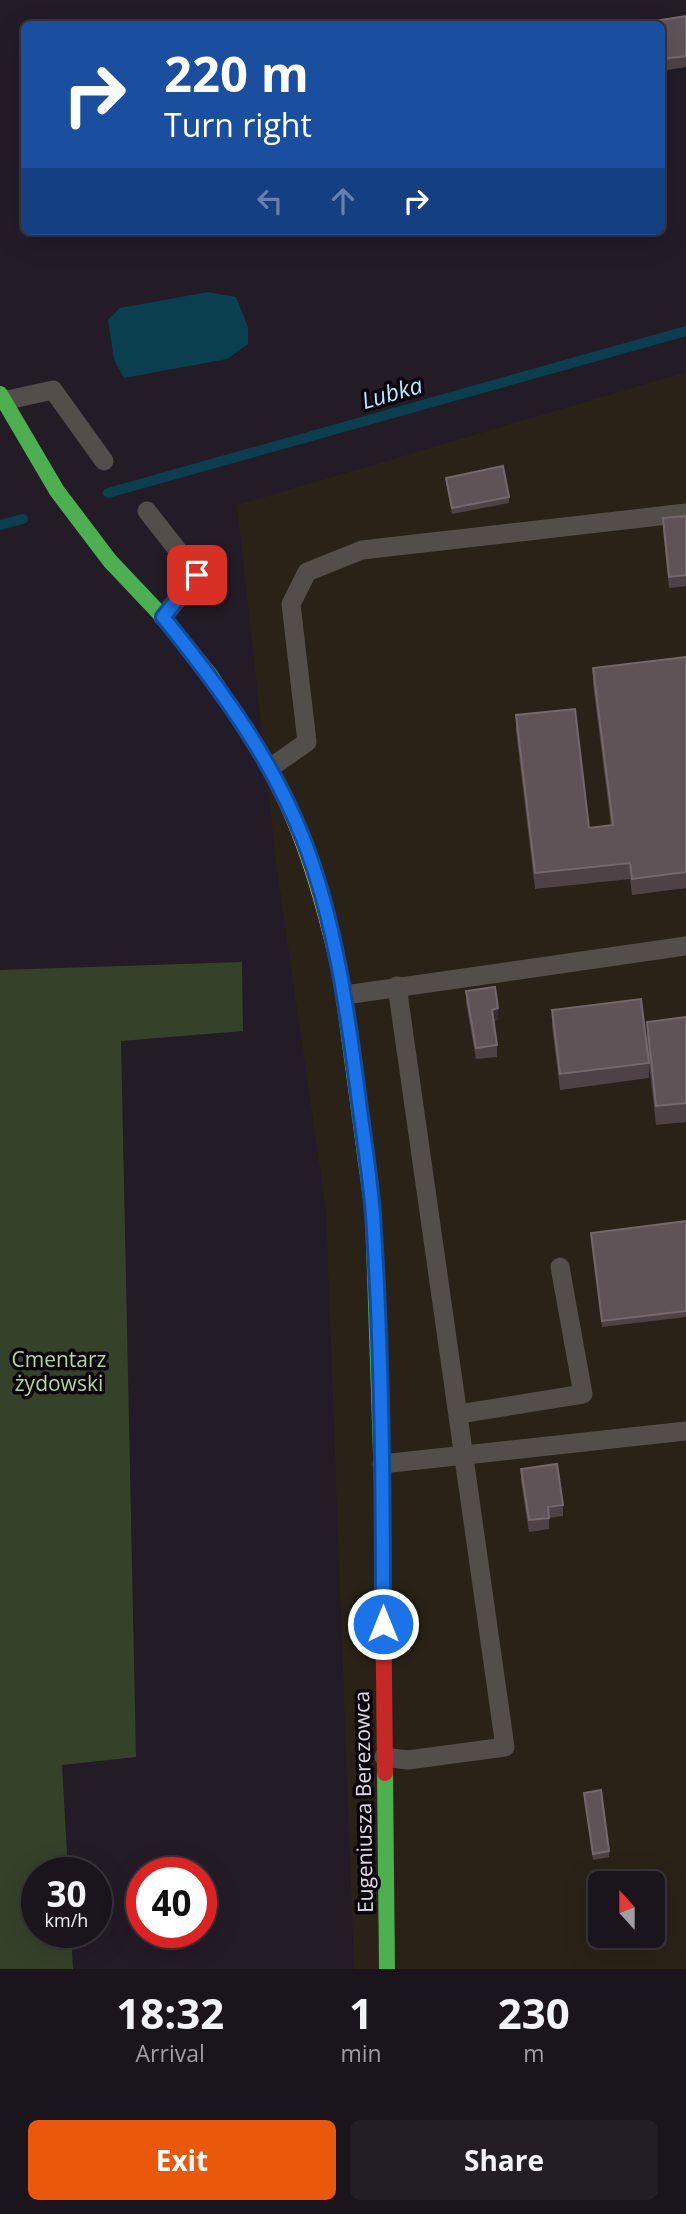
<!DOCTYPE html>
<meta charset="utf-8">
<style>
:root{--surface:#1a141c;--page:#231d25;--text:#f1f3f6;--muted:#9f9ea3;--line:#38333b;--accent:#ea580c}
body{margin:0;font-family:"Open Sans",sans-serif;background:var(--page);color:var(--text);height:100vh;display:flex;flex-direction:column;font-size:26px;white-space:nowrap}
*{box-sizing:border-box;margin:0}
p{font-size:23px;color:var(--muted)}
.icon{flex:none;width:38px;height:38px;fill:none;stroke:currentColor;stroke-width:2;stroke-linecap:round;stroke-linejoin:round}
.map{position:relative;height:1969px;overflow:hidden}
.panel{display:flex;flex-direction:column;background:var(--surface);flex:1}
.panel>*{flex:none}
.top-card{position:absolute;left:21px;top:21px;width:644px;height:214px;border-radius:10px;box-shadow:0 7px 28px #0002,0 0 0 2px var(--line);background:#1a4fa0;color:#fff;overflow:hidden}
.needle{width:46px;rotate:339deg}
.tools{position:absolute;left:588px;top:1871px;display:grid;gap:14px}
.tools a{display:grid;place-items:center;width:77px;height:77px;border-radius:10px;background:var(--surface);box-shadow:0 7px 28px #0002,0 0 0 2px var(--line);font-size:35px}
.speed{position:absolute;left:21px;top:1857px;display:flex;gap:14px;font-size:35px;font-weight:700;text-align:center}
.speed>*{display:grid;place-content:center;width:91px;height:91px;border-radius:50%;background:var(--surface);box-shadow:0 7px 28px #0002,0 0 0 2px var(--line);line-height:1}
.speed small{font-size:18px;font-weight:400}
.speed .limit{border:10px solid #d22;background:#fff;color:#111}
.pin{position:absolute;display:grid;place-items:center;width:60px;height:60px;color:#fff;margin:-30px;border-radius:14px;box-shadow:0 4px 10px #0006}
.me{position:absolute;width:77px;margin:-38px;rotate:0deg;stroke-linejoin:round;filter:drop-shadow(0 0 5px #0008)}
.turn{display:flex;align-items:center;gap:24px;height:147px;padding:0 28px;font-size:32px}
.turn .icon{width:91px;height:91px;stroke-width:2.5}
.turn b{display:block;font-size:49px;line-height:60px}
.lanes{display:flex;align-items:center;height:66px;padding:0 28px;background:#0003;justify-content:center;gap:35px;direction:ltr}
.lanes .off{opacity:.35}
.eta{display:flex;justify-content:space-evenly;align-items:center;height:119px;text-align:center}
.eta b{font-size:42px;font-weight:700;line-height:49px}
.action{display:flex;gap:14px;margin-top:auto;padding:14px 28px}
.action a{flex:1;height:80px;border-radius:10px;background:var(--accent);color:#fff;font-size:28px;font-weight:700;line-height:80px;text-align:center}
.action a+a{background:var(--page);color:var(--text)}
.map>svg:first-child{display:block}
.industrial{fill:#2a2216;fill-rule:evenodd}
.green{fill:#35422a}
.water{fill:#093f4f}
.lines{fill:none;stroke-linecap:round;stroke-linejoin:round}
.stream{stroke:#093f4f;stroke-width:10}
.lane{stroke:#534e49;stroke-width:19}
.fast{stroke:#4caf50;stroke-width:16}
.slow{stroke:#ffc107;stroke-width:16}
.jam{stroke:#c62828;stroke-width:16}
.wall{fill:#4f4246}
.shaded-wall{fill:#372c32}
.building{fill:#5f5357;stroke:#74686e;stroke-width:2}
.route-casing{stroke:#114b97;stroke-width:18}
.route{stroke:#1a73e8;stroke-width:12}
.labels{text-anchor:middle;stroke-width:7;stroke-linejoin:round;paint-order:stroke}
.park-label{font-size:21px;fill:#b0d98f;stroke:#0a050d}
.street-label{font-size:21px;fill:#e3d9e6;stroke:#0a050d}
.water-label{font-size:23px;font-style:italic;fill:#b1ebff;stroke:#0a050d}
</style>
<div class="map">
<svg width="686" height="1969" viewBox="0 0 686 1969">
<rect width="100%" height="100%" fill="#231b26"/>
<path class="industrial" d="M686,372V1969H354L326,1210L277,870L237,505ZM600,1883H653V1936H600Z"/>
<path class="green" d="M242,962L243,1031L121,1041L136,1757L62,1765L68,1872H37V1932H71L73,1969H0V970Z"/>
<path class="water" d="M208,292L236,297L248,327V344L227,359L124,378L114,360L108,320L120,308Z"/>
<g class="lines">
<path class="stream" d="M108,493L686,331
M0,525L23,519"/>
<path class="lane" d="M3,401L53,390L104,461
M147,511L197,575L163,617
M270,768L307,742L291,604L307,572L362,550L686,513
M345,995L686,946
M459,1414L583,1394L560,1267
M382,1464L686,1431
M384,1757L408,1760L505,1747L397,986"/>
<path class="fast" d="M0,394L57,491L110,561L163,617L211,676L257,748
M341,977L373,1214L382,1483
M385,1773L387,1969"/>
<path class="slow" d="M257,748C301,817 323,898 341,977"/>
<path class="jam" d="M382,1483L385,1773"/>
</g>
<path class="wall" d="M686,16V67L662,71V24Z
M446,478L509,497V503L452,514L446,483Z
M686,516V586L669,588L663,530V518Z
M686,657V888L632,895L630,879L535,889L516,731V715L589,828L611,825L593,684V668Z
M466,991L498,1020L493,1021L497,1045V1057L476,1059L466,1002Z
M552,1010L647,1041V1022L686,1017V1122L656,1125L649,1063V1078L560,1090L552,1026Z
M686,1221V1317L602,1327L591,1233Z
M521,1469L563,1505V1516L549,1518V1529L529,1532L521,1481Z
M584,1793L609,1851V1857L593,1860Z"/>
<path class="shaded-wall" d="M498,1008V1020L492,1021V1010Z"/>
<path class="building" d="M686,16V56L662,59V24H648V22Z
M503,466L509,497L452,508L446,478Z
M686,516V575L669,577L663,518Z
M686,657V872L632,879L630,863L535,873L516,715L575,709L589,828L613,825L593,668Z
M495,987L498,1008L492,1010L497,1045L476,1048L466,991Z
M641,999L649,1063L560,1074L552,1010Z
M686,1017V1103L656,1106L647,1022Z
M686,1221V1311L602,1321L591,1233Z
M557,1464L563,1505L548,1507L549,1518L529,1520L521,1469Z
M601,1790L609,1851L593,1854L584,1793Z"/>
<g class="lines">
<g class="route-casing">
<path id="route" d="M197,575L163,617C218,685 272,758 304,841C335,922 347,1008 358,1094C363,1134 370,1175 373,1215C382,1351 383,1488 383,1624"/>
</g>
<use href="#route" class="route"/>
</g>
<g class="labels">
<g class="park-label">
<text x="59" y="1367">Cmentarz<tspan x="59" dy="24">żydowski</tspan></text>
</g>
<g class="street-label">
<text transform="translate(364 1802) rotate(-91)" y="7">Eugeniusza Berezowca</text>
</g>
<g class="water-label">
<text transform="translate(392 393) rotate(-16)" y="8">Lubka</text>
</g>
</g>
</svg>
<div class="tools">
<a><svg class="needle" viewBox="-14 -14 28 28"><path d="M0-13l5 13h-10z" fill="#e53935"/><path d="M0 13l5-13h-10z" fill="#9f9ea3"/></svg></a>
</div>
<div class="speed"><div>30<small>km/h</small></div><div class="limit">40</div></div>
<div class="pin" style="left:197px;top:575px;background:#d93025"><svg class="icon" aria-label="arrive" viewBox="0 0 24 24"><path d="M6 21V4h12l-3 4 3 4H6"/></svg></div>
<svg class="me" style="left:383px;top:1624px" viewBox="-20 -20 40 40"><circle r="17" fill="#1a73e8" stroke="#fff" stroke-width="3"/><path d="M0-11L8 9 0 5-8 9z" fill="#fff"/></svg>
<div class="top-card">
<div class="turn"><svg class="icon" aria-label="right" viewBox="0 0 24 24"><path d="M7 20v-9h11M14 6l5 5-5 5"/></svg><div><b>220 m</b>Turn right</div></div>
<div class="lanes"><svg class="icon off" aria-label="left" viewBox="0 0 24 24"><path d="M17 20v-9H6M10 6l-5 5 5 5"/></svg><svg class="icon off" aria-label="ahead" viewBox="0 0 24 24"><path d="M12 20V5M6 11l6-6 6 6"/></svg><svg class="icon" aria-label="right" viewBox="0 0 24 24"><path d="M7 20v-9h11M14 6l5 5-5 5"/></svg></div>
</div>
</div>
<section class="panel">
<div class="eta">
<div><b>18:32</b><p>Arrival</p></div>
<div><b>1</b><p>min</p></div>
<div><b>230</b><p>m</p></div>
</div>
<div class="action"><a>Exit</a><a>Share</a></div>
</section>
